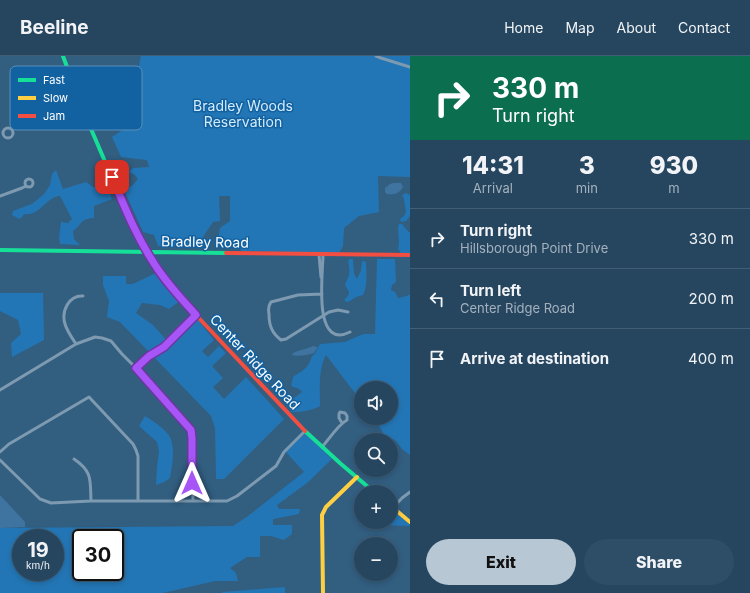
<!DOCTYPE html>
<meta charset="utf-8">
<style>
:root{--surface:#264660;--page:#2e4d66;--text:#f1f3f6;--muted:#a4b1bd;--line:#425e75;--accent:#b7c7d3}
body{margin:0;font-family:Inter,sans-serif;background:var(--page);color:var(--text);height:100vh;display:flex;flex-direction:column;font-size:15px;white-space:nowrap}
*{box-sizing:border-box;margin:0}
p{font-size:13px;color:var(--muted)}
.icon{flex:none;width:22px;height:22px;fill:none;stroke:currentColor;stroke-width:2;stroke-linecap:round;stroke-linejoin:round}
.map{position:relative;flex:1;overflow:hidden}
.drawer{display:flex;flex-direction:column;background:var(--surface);width:340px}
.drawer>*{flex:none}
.hud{background:#0b6e4f;color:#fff;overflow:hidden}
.controls{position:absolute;left:354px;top:325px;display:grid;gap:8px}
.controls a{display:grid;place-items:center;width:44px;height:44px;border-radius:50%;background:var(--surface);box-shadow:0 2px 6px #0003,0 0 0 1px var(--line);font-size:20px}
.speed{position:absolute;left:12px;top:473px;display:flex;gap:8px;font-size:20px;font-weight:700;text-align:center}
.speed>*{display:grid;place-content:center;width:52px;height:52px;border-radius:50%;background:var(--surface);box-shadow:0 2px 6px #0003,0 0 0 1px var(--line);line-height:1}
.speed small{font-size:10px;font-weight:400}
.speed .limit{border:2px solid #111;border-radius:6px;background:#fff;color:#111}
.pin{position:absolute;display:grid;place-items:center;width:34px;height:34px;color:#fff;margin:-17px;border-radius:8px;box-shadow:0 2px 6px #0006}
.me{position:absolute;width:44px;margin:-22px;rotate:0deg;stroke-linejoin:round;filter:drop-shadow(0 0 3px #0008)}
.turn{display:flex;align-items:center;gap:14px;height:84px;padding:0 16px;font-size:18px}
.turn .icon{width:52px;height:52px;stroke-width:2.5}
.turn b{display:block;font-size:28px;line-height:34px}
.eta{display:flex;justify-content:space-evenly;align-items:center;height:68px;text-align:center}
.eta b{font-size:24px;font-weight:800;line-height:28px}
.action{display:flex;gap:8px;margin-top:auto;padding:8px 16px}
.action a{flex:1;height:46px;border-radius:24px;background:var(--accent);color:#111;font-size:16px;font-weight:800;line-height:46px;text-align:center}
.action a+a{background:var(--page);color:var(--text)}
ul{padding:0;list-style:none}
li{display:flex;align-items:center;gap:12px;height:60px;padding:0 16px;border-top:1px solid var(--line)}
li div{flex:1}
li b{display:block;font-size:15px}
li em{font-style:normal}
header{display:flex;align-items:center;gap:24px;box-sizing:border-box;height:56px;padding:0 20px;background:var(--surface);border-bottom:1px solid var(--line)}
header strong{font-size:19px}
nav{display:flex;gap:22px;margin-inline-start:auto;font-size:14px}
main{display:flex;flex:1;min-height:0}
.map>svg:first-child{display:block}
.green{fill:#2376b5;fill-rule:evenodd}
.water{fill:#3e749f}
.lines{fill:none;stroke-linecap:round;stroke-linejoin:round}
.street{stroke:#7d9ab0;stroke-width:3}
.fast{stroke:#16e098;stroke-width:4}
.slow{stroke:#ffcf43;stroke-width:4}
.jam{stroke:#f24e42;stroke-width:4}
.route-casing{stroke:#6d37a1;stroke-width:10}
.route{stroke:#a855f7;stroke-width:7}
.labels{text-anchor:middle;stroke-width:3;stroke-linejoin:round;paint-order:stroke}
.park-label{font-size:14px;fill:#d3ecfe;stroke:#1261a0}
.street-label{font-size:14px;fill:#fff;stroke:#1261a0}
.key{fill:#1261a0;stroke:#5990bc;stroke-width:1}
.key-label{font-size:11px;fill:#fff}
</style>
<header>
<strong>Beeline</strong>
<nav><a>Home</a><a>Map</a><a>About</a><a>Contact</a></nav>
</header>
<main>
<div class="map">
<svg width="410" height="537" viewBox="0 0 410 537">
<rect width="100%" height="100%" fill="#325e80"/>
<path class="green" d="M141,0H410V121L378,120L379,156L359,160L344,172L343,190L339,197L241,195L239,184L232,185L228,188L217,190L220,172L230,165V140H219L220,165L213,166L197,190H158L154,179L143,176L124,134L133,129L138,123L135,119L129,116L133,112L149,111L147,104L121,101L112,81L121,75L126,73L127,70C118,61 110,61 98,59V53H83L82,50L98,51V49L111,45V24L116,22L137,19Z
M56,114L63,133L86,126L93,131H105L109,136L112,143L94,150V162C79,163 83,168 73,175L74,183L80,189L60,188L59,182L61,166L68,167L72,163L60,140C46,141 39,161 24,158L22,161L19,163L12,159L13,155L32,148L44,138L50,129L52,118Z
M406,137L410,139V160L406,165L401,166L400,163L404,160L406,156L404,143L402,139Z
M399,168H402L405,172L410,177V197H401L398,193L399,187L398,171Z
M350,203H353L354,218L357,223L361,214L362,205L366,206C366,215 368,231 363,239L356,241L350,245L347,246L344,244L348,240L349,236L345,229C346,225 348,222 349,219C350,215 349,208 348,205Z
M377,203H395L396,226L392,229L391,234L395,236L398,242L403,241L409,239L410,238V399L402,393L395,384L385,380L374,362H391V332H361V345L326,299C318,314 320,334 320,350C311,355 301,356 291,356L289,346L302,336L299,333L291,330L293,321C303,314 308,313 312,300L314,299L320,288L345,286L363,278H375Z
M158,216L181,244L169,253L160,249L142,247L136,257L153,269L170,288L197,263L214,284L202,295L208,301L219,290L226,297L212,310L223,322L213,331L224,343L246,321L284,363L224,423H216L215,372L211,360L120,266L107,261L109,245L103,229V220H126V228H133Z
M0,237H43L44,284L12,301L11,287L21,278L18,264L0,255Z
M145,360C153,365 167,374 171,383C175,396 172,410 170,422L164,426L156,429L157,411L159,395L157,386L139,370Z
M305,377L332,403L307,427L277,449L279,453H300L299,458L273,463V469H292V478L284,484L271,480H260V501H247L230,512L236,517L238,525H215L163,537H0V472L233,470L248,460L304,416L286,396ZM21,482H55V516H21ZM81,482H115V516H81Z
M393,454L410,469V470L380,469L383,466H391V457Z
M285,531V537H222L223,536Z"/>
<path class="water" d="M393,127H401L403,131C399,138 394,139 387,138L385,136V132L390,128Z
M313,290L317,291V292L314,297C307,299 299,301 292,299L293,297C299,294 307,293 313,290Z
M0,439L25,466V471L0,472Z"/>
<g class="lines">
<path class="street" d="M376,0L381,2L410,11
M3 77a5 5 0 1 1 10 0a5 5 0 1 1-10 0Z
M25 127a4 4 0 1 1 8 0a4 4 0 1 1-8 0Z
M0,140L22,132L26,130
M319,199L321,221
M323,199C323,216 312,295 350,276
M322,238L298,239L271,246C268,250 268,253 269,258C269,270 272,277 281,284L286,283L329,256L338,254L348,256
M76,288C72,282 67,275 65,268C61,255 69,239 83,240
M136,312L149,300L164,291L196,259
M0,334L76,288L95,281L102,282L111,285L122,298L136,312L191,374L192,382L193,445
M322,391C329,383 338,369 347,364V360L345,357L340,356L339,358V362L342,367
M0,396L9,388L89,341L133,388L136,394L138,400V445
M74,403C93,416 90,424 91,445
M0,404L40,443L51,447L91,445H227L237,440L276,410L284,396L305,375
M393,452L402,442L410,436"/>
<path class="fast" d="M63,0L82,52L128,159L147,196L165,223
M0,194L226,197
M305,375L341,408L374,436"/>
<path class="slow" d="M391,450L410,466
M323,537L322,459L326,451L357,421"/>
<path class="jam" d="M226,197L410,199
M165,223L196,259L305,375"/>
</g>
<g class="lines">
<g class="route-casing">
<path id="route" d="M112,121C124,149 135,178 152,204C164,225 181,242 196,259L164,291L149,300L136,312L191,374L192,382V427"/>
</g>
<use href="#route" class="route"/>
</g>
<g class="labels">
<g class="park-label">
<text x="243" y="55">Bradley Woods<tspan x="243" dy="16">Reservation</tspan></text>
</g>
<g class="street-label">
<text transform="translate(205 186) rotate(1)" y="5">Bradley Road</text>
<text transform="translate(255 306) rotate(47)" y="5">Center Ridge Road</text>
</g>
</g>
<rect x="10" y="10" width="132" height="64" rx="6" class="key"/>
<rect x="18" y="22" width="18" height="4" fill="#16e098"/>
<rect x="18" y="40" width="18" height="4" fill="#ffcf43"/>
<rect x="18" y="58" width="18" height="4" fill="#f24e42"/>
<g class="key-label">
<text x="43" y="28">Fast</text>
<text x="43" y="46">Slow</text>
<text x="43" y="64">Jam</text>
</g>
</svg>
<div class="controls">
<a><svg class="icon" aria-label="sound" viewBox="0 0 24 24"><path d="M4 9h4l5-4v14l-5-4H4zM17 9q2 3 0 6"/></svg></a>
<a><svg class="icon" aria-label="search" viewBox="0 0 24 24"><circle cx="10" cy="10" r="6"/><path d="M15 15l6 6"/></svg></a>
<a>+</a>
<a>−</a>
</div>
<div class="speed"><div>19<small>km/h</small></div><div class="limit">30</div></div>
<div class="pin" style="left:112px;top:121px;background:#d93025"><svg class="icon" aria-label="arrive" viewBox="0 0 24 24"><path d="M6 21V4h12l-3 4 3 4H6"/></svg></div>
<svg class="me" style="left:192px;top:427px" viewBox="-20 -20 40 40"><path d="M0-17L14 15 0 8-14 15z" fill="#a855f7" stroke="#fff" stroke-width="4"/></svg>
</div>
<section class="drawer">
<div class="hud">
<div class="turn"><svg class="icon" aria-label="right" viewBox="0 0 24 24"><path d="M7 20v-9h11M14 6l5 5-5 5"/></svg><div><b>330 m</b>Turn right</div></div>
</div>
<div class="eta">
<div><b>14:31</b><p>Arrival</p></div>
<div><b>3</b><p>min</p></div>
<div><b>930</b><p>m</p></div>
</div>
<ul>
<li><svg class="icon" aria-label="right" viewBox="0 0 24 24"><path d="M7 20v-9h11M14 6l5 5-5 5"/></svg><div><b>Turn right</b><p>Hillsborough Point Drive</p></div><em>330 m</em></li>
<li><svg class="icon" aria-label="left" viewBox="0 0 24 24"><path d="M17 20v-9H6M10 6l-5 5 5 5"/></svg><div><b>Turn left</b><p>Center Ridge Road</p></div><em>200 m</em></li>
<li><svg class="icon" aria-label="arrive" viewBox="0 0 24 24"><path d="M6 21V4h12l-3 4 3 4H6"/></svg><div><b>Arrive at destination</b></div><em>400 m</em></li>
</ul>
<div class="action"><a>Exit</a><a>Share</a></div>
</section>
</main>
